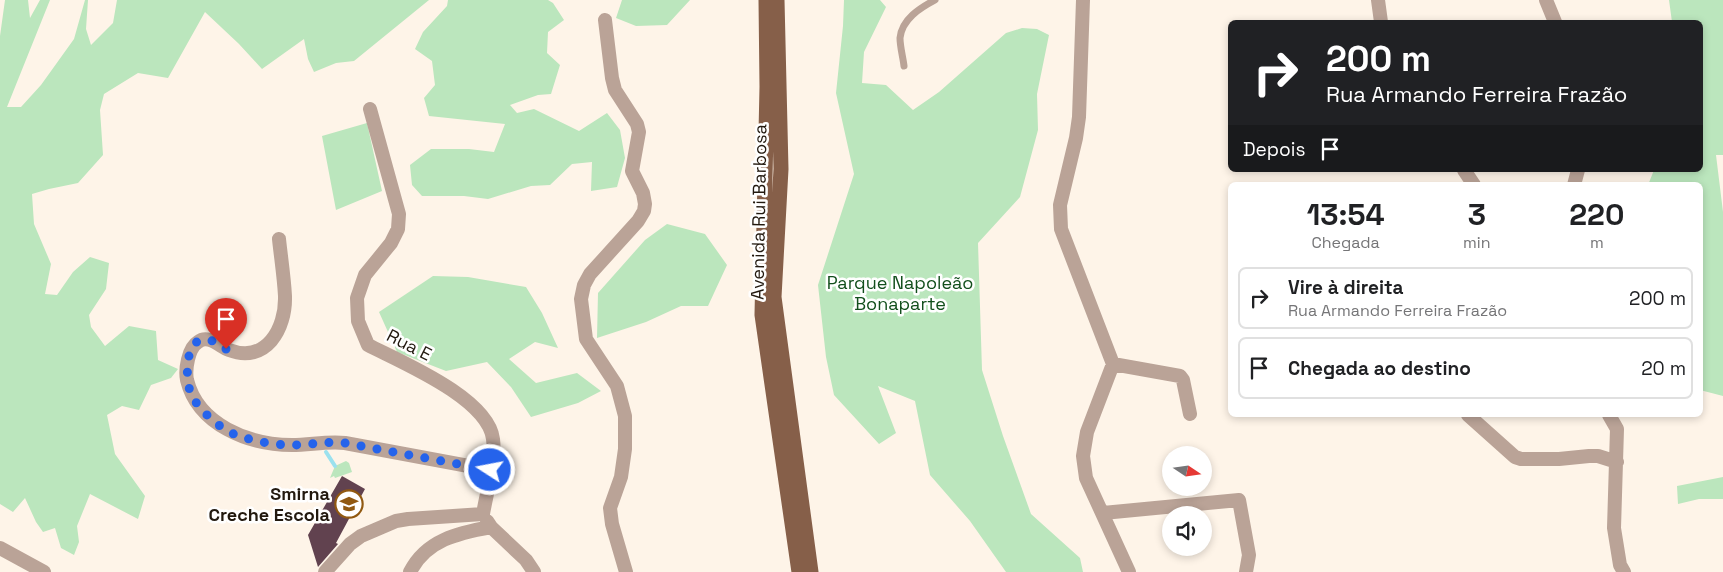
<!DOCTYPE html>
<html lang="pt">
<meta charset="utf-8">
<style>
:root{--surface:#fff;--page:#f2f2f2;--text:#202124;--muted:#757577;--line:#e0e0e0}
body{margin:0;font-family:"Space Grotesk",sans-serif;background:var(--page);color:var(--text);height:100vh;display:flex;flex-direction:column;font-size:19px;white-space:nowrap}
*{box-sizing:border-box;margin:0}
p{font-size:16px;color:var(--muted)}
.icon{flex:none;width:28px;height:28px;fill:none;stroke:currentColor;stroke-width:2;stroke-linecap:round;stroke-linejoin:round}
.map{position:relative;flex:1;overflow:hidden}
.panel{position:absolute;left:1228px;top:182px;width:475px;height:235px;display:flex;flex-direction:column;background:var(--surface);border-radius:8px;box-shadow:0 2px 8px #0003}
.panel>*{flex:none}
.hud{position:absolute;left:1228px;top:20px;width:475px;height:152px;border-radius:8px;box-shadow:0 2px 8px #0003;background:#202124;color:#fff;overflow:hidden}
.needle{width:32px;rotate:103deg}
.fabs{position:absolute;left:1162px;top:446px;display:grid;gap:10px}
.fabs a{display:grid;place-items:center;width:50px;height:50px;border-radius:50%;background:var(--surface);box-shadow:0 2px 8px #0003;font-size:25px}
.pin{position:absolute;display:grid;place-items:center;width:42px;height:42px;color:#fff;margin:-51px -21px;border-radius:50% 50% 50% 0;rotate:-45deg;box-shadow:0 0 5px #0007}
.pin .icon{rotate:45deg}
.me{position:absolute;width:55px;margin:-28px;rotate:281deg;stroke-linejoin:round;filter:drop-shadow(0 0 4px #0008)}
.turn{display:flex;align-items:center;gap:18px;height:105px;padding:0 15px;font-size:22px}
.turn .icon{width:65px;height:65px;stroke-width:2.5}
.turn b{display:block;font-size:35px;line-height:42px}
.then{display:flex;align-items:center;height:48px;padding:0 15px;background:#0003;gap:10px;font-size:19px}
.eta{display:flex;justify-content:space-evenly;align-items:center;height:85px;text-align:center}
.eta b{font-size:30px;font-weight:700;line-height:35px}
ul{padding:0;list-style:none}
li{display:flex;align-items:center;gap:15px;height:62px;margin:0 10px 8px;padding:0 5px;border:2px solid var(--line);border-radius:8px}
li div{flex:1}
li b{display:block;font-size:19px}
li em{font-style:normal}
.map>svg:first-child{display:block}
.green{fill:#bbe6bd}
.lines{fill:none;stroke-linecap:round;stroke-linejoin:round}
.stream{stroke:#9be1ee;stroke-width:4}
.building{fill:#61424f}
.lane{stroke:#baa397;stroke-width:7}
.street{stroke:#baa397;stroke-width:14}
.primary{stroke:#865f49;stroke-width:15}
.route{stroke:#2563eb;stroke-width:9;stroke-dasharray:0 16.2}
.labels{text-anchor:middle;stroke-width:5;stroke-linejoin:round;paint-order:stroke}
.street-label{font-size:18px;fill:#22190f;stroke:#fff}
.park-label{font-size:18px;fill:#124f1c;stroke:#fff}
.poi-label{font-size:18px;font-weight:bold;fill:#22190f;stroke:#fff;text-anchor:end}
</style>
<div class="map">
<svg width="1723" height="572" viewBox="0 0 1723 572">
<rect width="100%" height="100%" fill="#fef4e8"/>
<path class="green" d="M5,0H28L30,18L40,0H50L7,107H21L41,85L74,39L85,0H88L86,29L91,45L113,23L117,0H429L354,61L336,63L314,72L308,59L304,39L262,69L239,44L205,12L168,78L138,73L104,94L100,110L103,155L78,183L49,189L32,194L34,224L51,264L45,294L57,295L73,272L90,257L109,263L106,289L89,315L91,327L105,346L129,326L156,331L158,360L178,369L171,378L151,385L139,410L122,406L107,415L115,454L145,496L138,519L90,494L77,526L79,542L74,555L61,548L55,528L43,532L36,522L25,498L13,512L0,504V36Z
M448,0H548L553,3L564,20L548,32L547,53L560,65L551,94L538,95L510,105L517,113L534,109L579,131L607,113L620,130L625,158L617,187L591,191L592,162L572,164L550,185L531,186L488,199L464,196H422L412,185L410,165L431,149H469L494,152L505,124L429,116L424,98L435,85L432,61L415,49L423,32L447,6Z
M622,0H690L667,25L636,26L616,18Z
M844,0H880L886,7L864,52L862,83L886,85L913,110L939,92L1006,33L1022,28L1037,29L1049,35L1037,94L1038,130L1020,197L978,243L982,370L1003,436L1031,514L1080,558L1083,572H1006L970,521L930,475L915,401L878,386L896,433L879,444L834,395L826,357L818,285L854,174L836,93L843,26Z
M1669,0H1723V155H1716L1723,212V396L1700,390V185H1648L1654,170H1700V22H1672Z
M367,123L382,191L336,210L322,136Z
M667,224L705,234L727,265L708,306H681L646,322L597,338L598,293L645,240Z
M433,276L468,277L526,287L542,313L558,348L535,342L509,359L536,383L577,373L601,391L578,403L531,417L511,387L487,362L446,371L397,352L379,312Z
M346,461L349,463L352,472L335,478L334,476L330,478L335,466Z
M1723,477V499H1699L1678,504L1677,486Z"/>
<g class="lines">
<path class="stream" d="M326,452L335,466"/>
</g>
<path class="building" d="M342,476L365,489L336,543L338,544L318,567L308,535Z"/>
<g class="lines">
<path class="lane" d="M904,66C903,57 900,47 900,38C902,19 920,8 935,0"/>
<path class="street" d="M1083,0L1079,117L1076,138L1060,205L1061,229L1113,364L1087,432L1083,456L1086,478L1129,572
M1378,0L1381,22
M1546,0L1555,22
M605,20L612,78L615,90L637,124L639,132L632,171L643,193L645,204L644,211L638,221L590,274L584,285L581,299L586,339L617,386L625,416V449L621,477L610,508L612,524L626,572
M370,109L399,214L398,229L391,243L365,275L357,298L358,321L368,345C401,362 488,398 493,439C496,462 487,490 483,514
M1464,170L1474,185
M1574,185L1578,170
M279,239C281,258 284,277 285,296C286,329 266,364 229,350C219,346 208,334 198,342C188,348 185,370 187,380C198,425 249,445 292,445C310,445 327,441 345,443L490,470
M1113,364L1180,376L1183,380L1190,414
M1468,415L1515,457L1521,459H1559L1589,456H1598L1617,462
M1609,415L1617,429L1614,528L1620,565L1624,572
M1103,513L1239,500L1249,555L1246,572
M487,521L491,527L526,560L534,572
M0,548L44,572
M325,572L350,544L361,536L396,521L408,519L483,514
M410,572C426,540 458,533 491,527"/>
<path class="primary" d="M766,0L767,87L762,315L799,572
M777,0L781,169L774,297L811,572"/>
</g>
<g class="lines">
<path class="route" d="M226,349C221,346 215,341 209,340C185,334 185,376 190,391C195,407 220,429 236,435C253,441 274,445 292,445C310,445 327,441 345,443L490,470"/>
</g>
<defs>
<g id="school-ring" transform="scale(1.4375)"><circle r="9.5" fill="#fff" stroke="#915911" stroke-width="1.5"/><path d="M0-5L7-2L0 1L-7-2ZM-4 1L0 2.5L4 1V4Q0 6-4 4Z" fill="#915911"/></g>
</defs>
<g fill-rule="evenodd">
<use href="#school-ring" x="349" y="504"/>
</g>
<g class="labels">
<g class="street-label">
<text transform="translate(759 212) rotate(-89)" y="6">Avenida Rui Barbosa</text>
<text transform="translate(409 345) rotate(27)" y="6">Rua E</text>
</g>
<g class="park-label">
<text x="900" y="289">Parque Napoleão<tspan x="900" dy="21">Bonaparte</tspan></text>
</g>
<g class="poi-label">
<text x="330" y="500">Smirna<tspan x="330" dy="21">Creche Escola</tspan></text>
</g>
</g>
</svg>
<div class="fabs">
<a><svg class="needle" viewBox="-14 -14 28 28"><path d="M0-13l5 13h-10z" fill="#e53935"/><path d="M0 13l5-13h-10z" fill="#757577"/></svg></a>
<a><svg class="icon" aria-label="sound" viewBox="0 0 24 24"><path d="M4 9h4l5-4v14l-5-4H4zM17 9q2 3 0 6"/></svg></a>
</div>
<div class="pin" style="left:226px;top:349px;background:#d93025"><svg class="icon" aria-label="arrive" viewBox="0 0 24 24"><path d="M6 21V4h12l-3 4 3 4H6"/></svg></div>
<svg class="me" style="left:490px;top:470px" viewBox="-20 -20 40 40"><circle r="17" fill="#2563eb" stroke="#fff" stroke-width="3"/><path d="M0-11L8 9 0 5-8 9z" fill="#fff"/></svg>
<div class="hud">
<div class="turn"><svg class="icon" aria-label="right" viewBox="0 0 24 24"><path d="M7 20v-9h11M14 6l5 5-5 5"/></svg><div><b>200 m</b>Rua Armando Ferreira Frazão</div></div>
<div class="then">Depois<svg class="icon" aria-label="arrive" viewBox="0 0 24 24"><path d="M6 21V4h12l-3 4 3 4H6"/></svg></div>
</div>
<section class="panel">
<div class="eta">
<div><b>13:54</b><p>Chegada</p></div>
<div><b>3</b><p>min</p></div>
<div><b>220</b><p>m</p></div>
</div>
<ul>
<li><svg class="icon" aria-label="right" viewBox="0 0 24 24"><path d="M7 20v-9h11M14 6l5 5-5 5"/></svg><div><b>Vire à direita</b><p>Rua Armando Ferreira Frazão</p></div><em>200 m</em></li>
<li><svg class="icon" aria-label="arrive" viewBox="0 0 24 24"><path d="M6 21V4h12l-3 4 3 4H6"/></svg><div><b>Chegada ao destino</b></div><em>20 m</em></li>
</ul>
</section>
</div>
